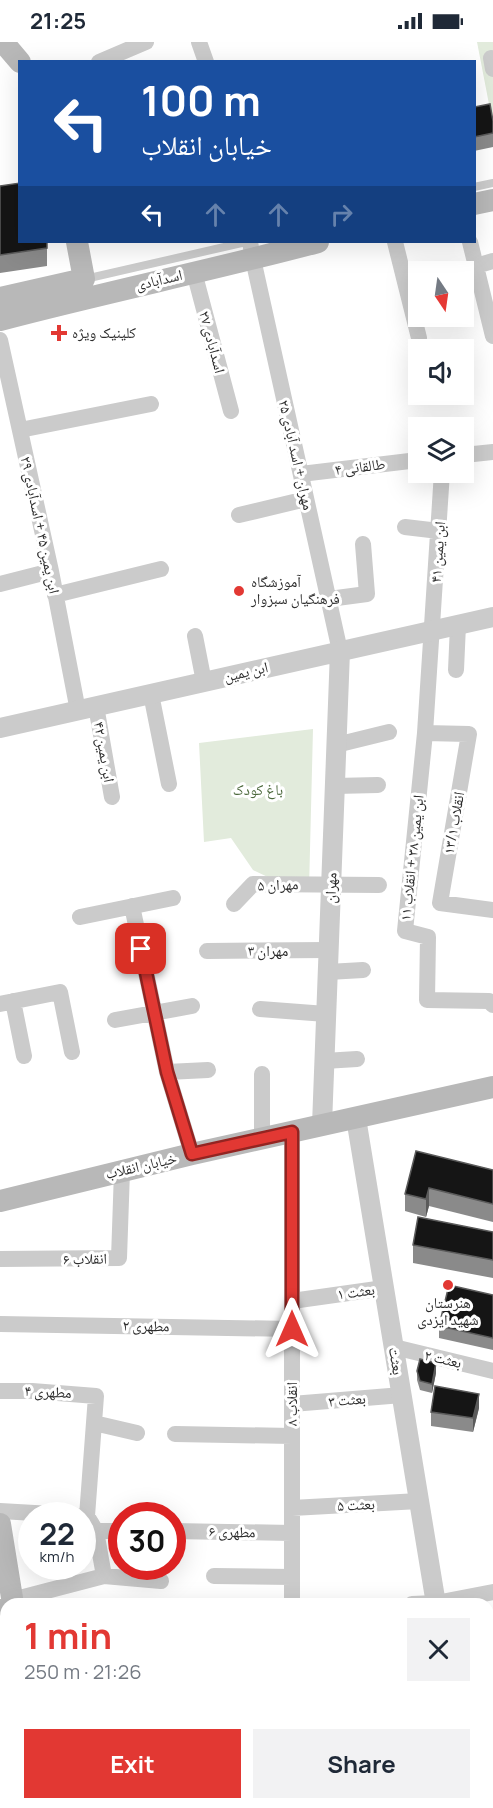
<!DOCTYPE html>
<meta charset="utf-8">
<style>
:root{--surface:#fff;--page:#f2f2f3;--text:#1f2937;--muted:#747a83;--accent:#e23833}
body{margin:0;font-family:Manrope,"Noto Naskh Arabic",sans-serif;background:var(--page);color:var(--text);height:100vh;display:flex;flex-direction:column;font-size:22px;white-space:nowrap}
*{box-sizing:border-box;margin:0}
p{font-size:20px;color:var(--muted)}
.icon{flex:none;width:33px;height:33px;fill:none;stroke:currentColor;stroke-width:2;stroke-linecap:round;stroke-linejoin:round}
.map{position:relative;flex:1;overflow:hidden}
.side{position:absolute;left:0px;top:1556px;width:494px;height:212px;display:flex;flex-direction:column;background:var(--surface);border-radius:18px 18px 0 0;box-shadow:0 6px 24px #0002}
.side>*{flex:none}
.top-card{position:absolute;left:18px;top:18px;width:458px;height:183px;border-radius:0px;box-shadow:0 6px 24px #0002;background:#1a4fa0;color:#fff;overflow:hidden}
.needle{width:39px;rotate:167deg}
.buttons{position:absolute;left:408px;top:219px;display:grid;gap:12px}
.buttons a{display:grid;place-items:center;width:66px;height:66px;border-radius:0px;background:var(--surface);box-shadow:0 6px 24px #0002;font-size:30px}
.speed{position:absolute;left:18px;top:1460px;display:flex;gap:12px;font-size:30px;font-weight:700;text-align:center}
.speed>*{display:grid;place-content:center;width:78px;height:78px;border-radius:50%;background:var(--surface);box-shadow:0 6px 24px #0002;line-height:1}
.speed small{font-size:15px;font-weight:400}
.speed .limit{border:9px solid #d22;background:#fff;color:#111}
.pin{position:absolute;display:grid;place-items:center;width:51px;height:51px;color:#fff;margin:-26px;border-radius:12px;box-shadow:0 3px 9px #0006}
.me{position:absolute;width:66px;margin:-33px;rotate:0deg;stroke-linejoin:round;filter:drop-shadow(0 0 4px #0008)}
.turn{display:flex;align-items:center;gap:21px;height:126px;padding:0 24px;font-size:27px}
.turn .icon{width:78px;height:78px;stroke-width:2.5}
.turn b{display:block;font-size:42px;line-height:51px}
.lanes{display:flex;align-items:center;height:57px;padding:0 24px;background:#0003;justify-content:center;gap:30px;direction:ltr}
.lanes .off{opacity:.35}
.round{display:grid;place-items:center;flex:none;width:63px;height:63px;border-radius:0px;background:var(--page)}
.headline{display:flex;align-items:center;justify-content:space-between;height:102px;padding:0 24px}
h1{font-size:36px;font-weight:700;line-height:45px;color:var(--accent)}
.button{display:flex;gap:12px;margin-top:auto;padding:12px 24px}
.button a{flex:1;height:69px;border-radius:0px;background:var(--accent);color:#fff;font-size:24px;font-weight:700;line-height:69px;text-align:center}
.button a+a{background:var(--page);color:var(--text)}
.status{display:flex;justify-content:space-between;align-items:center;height:42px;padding:0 30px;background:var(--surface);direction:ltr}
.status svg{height:16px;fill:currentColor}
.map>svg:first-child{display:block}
.green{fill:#e2ebdc}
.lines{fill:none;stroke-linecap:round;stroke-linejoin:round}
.service{stroke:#cbcbcb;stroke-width:8}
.minor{stroke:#cbcbcb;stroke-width:16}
.tertiary{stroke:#cbcbcb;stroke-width:20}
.secondary{stroke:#b8b8b8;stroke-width:22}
.wall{fill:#8a8a8a}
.shaded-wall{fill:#5b5b5b}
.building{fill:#151515;stroke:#5b5b5b;stroke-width:1.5}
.route-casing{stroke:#932421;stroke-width:15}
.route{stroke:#e23833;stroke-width:10}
.poi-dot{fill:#e23833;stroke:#fff;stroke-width:2}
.labels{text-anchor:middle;stroke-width:6;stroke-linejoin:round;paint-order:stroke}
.street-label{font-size:15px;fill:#2e2e2e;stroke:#fff}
.poi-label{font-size:15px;fill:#2e2e2e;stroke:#fff;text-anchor:start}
.park-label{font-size:15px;fill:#4c693c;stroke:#fff}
</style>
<div class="status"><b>21:25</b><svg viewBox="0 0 49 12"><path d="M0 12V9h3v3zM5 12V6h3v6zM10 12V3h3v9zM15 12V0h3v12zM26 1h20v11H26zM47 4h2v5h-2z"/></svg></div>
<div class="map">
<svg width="493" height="1766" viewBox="0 0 493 1766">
<rect width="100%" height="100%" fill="#fff"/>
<path class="green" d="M477,0H493V83Z
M313,687L309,848L291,846L253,828L231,796L204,800L199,701Z"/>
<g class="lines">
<path class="service" d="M474,145L493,141
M85,237L246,200"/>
<path class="minor" d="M199,0L206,20
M491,16L493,27
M99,20L146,0
M250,200L253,217L340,609
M395,200L419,296
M470,200L493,294
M476,224L493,219
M194,230L231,369
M0,298L51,529L78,669
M20,388L151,362
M464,413L493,410
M442,430L425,691L405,889L428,895L427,958L489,959L493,963
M301,432L418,418
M239,473L306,457
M405,485L439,489
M0,542L51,529
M55,553L161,527
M329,557L367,552L363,502
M195,594L204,640
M456,628L458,583
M151,652L169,742
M96,664L112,755
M425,691L469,692L440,861L493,868
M336,703L389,690
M335,744L378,743
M234,862L253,842L379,843
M132,864L167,1030L192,1112
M80,875L173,856
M207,909L329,908
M328,930L363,928
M13,959L24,1014
M0,962L60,950L72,1010
M260,967L326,972
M115,978L192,964
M324,1019L357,1017
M167,1030L208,1028
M262,1097V1032
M0,1217L119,1216L122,1129
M292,1259L384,1246
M0,1282L292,1287
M394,1305L493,1329
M0,1349H32L96,1354L87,1474
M292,1362L402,1353
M94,1381L137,1391
M175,1392L292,1394
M292,1466L419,1459
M0,1469L69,1473
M82,1474H87L96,1489H122
M96,1489L104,1534
M172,1489L292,1491
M214,1534L292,1535
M12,1558L104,1534L161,1539
M292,1562V1090
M412,1562L436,1561L493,1550
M488,1635H493
M488,1739L493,1738
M55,1763L85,1766
M209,1766L210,1761"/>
<path class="tertiary" d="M0,686L493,575
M356,1076L436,1562
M322,1083L340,609
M469,1761L470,1766"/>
<path class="secondary" d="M3,0L20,20
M474,162L493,158
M0,256L84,237L77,200
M0,278C106,250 213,228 318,200
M0,1159L192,1112L493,1045
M0,1482L13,1562
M0,1568L6,1599
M36,1761L37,1766
M55,1761L56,1766"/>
</g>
<path class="wall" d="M474,65L493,79V105L474,109Z
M0,144L47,206V224L0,231Z
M493,1128V1180L429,1164L426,1175L405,1169V1152Z
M493,1190V1236L413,1221V1203Z
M493,1253V1308L439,1296V1284Z
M417,1329L436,1331L432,1351L420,1348L417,1338Z
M479,1366L473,1390L431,1384V1370Z"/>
<path class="shaded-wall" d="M429,1146V1164L426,1175V1157Z
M436,1321V1331L432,1351V1342Z
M479,1352V1366L473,1390V1376Z"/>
<path class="building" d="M490,62L493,79V91L474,95V65Z
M20,141V200H47V206L0,213V144Z
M416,1109L493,1128V1162L429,1146L426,1157L405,1152Z
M418,1175L493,1190V1218L413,1203Z
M449,1243L493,1253V1296L439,1284Z
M420,1317L436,1321L432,1342L420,1339L417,1329Z
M435,1344L479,1352L473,1376L431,1370Z"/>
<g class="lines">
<g class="route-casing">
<path id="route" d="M141,907L167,1030L192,1112L292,1090V1287"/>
</g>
<use href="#route" class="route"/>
</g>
<g class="poi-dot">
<path d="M56 282h6v6h6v6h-6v6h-6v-6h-6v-6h6z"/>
<circle cx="239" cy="549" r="6"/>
<circle cx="448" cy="1243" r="6"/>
</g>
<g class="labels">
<g class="street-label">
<text transform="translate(159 238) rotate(-13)" y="5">اسدآبادی</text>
<text transform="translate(212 300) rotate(75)" y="5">اسدآبادی ۲۷</text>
<text transform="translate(296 413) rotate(77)" y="5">مهران + اسد آبادی ۲۵</text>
<text transform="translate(360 425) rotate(-7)" y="5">طالقانی ۴</text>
<text transform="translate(40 483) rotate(78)" y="5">ابن یمین ۴۵ + اسدآبادی ۲۹</text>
<text transform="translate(438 510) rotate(-86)" y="5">ابن یمین ۴۱</text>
<text transform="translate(246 630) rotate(-13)" y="5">ابن یمین</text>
<text transform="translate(104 710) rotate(80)" y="5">ابن یمین ۴۲</text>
<text transform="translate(454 781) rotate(-80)" y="5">انقلاب ۱۳/۱</text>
<text transform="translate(412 816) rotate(-84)" y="5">ابن یمین ۳۸ + انقلاب ۱۱</text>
<text transform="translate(278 843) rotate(-2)" y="5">مهران ۵</text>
<text transform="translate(331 846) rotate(-88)" y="5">مهران</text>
<text x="268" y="914">مهران ۳</text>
<text transform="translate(141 1124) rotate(-13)" y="5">خیابان انقلاب</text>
<text transform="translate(85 1217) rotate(-1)" y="5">انقلاب ۶</text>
<text transform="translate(356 1250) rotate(-8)" y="5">بعثت ۱</text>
<text transform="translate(146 1284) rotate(1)" y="5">مطهری ۲</text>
<text transform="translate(443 1317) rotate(13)" y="5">بعثت ۲</text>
<text transform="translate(396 1319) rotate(81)" y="5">بعثت</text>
<text transform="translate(48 1350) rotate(3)" y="5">مطهری ۴</text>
<text transform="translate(347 1358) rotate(-5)" y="5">بعثت ۳</text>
<text transform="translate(292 1362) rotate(-90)" y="5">انقلاب ۸</text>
<text transform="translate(356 1463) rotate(-3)" y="5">بعثت ۵</text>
<text transform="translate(232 1490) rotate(1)" y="5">مطهری ۶</text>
</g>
<g class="poi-label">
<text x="72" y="296">کلینیک ویژه</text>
<text x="251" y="545">آموزشگاه<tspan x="251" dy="17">فرهنگیان سبزوار</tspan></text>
<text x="448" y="1266" text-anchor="middle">هنرستان<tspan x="448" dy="17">شهید ایزدی</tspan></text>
</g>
<g class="park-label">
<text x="258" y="753">باغ کودک</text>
</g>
</g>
</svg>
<div class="buttons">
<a><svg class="needle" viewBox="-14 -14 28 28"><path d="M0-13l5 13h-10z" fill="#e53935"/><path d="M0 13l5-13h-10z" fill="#747a83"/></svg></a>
<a><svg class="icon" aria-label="sound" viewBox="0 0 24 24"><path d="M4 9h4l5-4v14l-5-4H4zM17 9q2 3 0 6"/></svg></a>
<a><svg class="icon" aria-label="layers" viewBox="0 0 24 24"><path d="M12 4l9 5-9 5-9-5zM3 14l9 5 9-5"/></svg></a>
</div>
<div class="speed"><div>22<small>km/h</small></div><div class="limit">30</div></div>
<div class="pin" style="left:141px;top:907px;background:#d93025"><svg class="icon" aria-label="arrive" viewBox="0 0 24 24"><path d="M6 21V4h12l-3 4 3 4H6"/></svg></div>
<svg class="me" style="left:292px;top:1287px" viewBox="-20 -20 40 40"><path d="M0-17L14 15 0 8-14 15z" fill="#e23833" stroke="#fff" stroke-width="4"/></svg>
<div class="top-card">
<div class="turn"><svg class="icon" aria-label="left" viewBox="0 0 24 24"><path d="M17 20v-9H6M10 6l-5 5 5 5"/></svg><div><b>100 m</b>خیابان انقلاب</div></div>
<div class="lanes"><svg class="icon" aria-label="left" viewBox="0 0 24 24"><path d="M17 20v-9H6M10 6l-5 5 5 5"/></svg><svg class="icon off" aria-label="ahead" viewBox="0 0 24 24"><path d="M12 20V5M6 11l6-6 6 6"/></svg><svg class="icon off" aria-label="ahead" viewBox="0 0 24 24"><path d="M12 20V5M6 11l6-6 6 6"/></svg><svg class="icon off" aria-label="right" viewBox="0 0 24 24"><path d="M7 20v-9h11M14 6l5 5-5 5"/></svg></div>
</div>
<section class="side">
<div class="headline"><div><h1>1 min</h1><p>250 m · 21:26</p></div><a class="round"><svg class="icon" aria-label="close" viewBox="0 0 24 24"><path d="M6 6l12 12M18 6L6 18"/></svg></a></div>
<div class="button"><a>Exit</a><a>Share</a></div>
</section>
</div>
